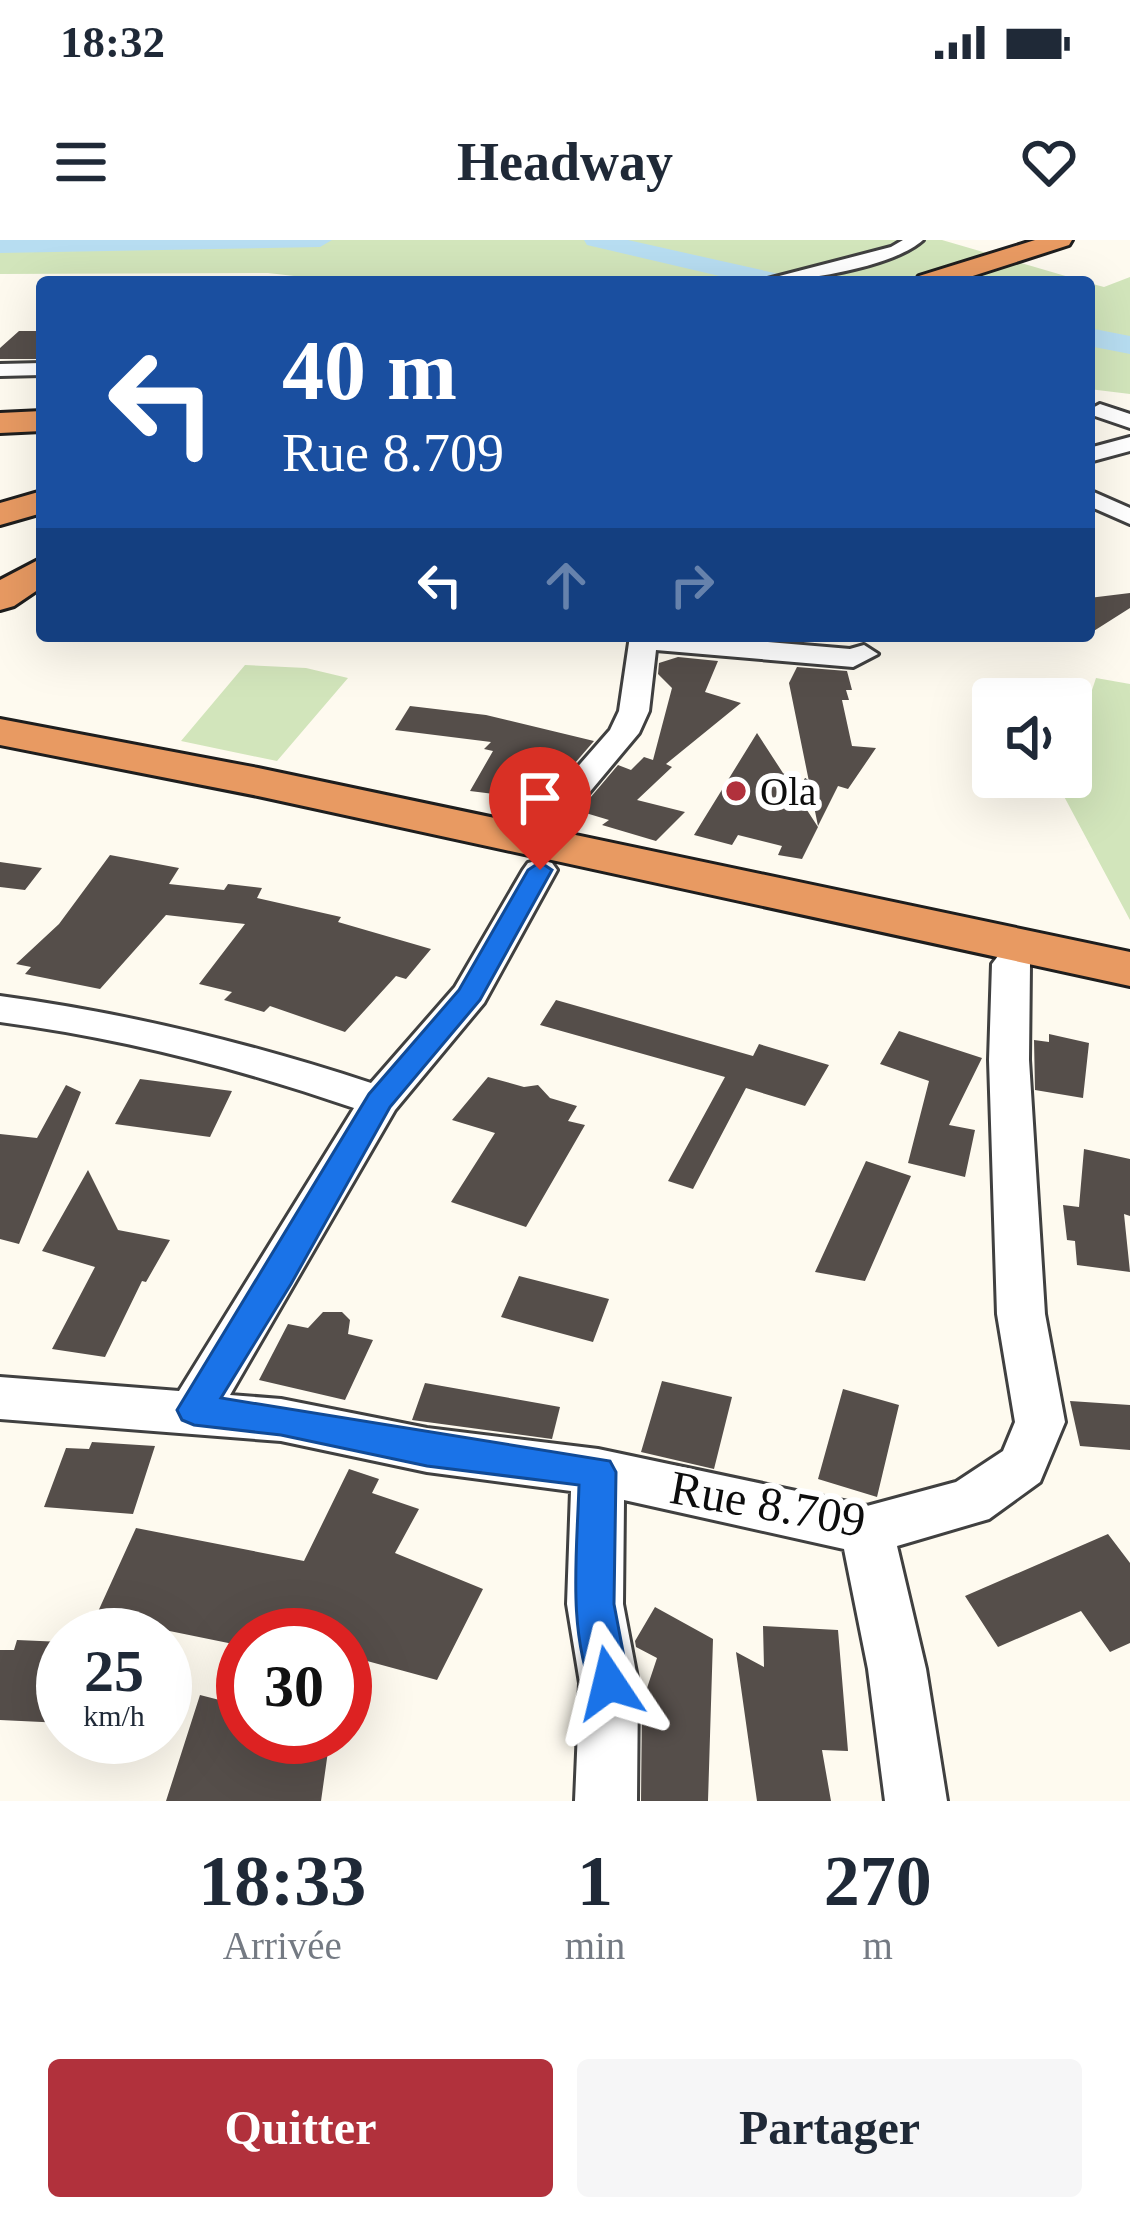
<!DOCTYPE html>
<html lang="fr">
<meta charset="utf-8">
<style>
:root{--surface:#fff;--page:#f6f6f7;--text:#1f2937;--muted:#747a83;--accent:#b1313c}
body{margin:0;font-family:Georgia,serif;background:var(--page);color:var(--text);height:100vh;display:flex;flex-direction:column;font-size:45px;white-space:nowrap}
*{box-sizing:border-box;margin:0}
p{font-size:39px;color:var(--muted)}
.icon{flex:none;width:66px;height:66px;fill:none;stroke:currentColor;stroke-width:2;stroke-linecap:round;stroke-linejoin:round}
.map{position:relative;height:1561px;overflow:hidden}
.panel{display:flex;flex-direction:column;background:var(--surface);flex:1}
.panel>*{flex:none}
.top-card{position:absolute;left:36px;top:36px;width:1059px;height:366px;border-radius:12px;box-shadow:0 12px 48px #0002;background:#1a4fa0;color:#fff;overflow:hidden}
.fabs{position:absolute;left:972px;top:438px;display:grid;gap:24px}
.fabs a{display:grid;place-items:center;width:120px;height:120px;border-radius:12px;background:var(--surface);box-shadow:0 12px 48px #0002;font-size:60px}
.speed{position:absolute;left:36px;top:1368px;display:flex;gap:24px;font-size:60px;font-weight:700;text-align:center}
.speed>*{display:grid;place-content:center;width:156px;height:156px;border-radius:50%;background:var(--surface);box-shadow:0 12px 48px #0002;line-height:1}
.speed small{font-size:30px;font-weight:400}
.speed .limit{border:18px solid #d22;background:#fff;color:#111}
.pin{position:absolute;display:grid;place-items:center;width:102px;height:102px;color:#fff;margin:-123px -51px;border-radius:50% 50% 50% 0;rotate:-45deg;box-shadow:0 0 12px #0007}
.pin .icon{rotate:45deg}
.me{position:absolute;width:132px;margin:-66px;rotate:350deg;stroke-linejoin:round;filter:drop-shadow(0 0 9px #0008)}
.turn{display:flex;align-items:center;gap:42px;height:252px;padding:0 48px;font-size:54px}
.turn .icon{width:156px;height:156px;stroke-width:2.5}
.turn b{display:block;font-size:84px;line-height:102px}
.lanes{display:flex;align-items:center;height:114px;padding:0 48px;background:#0003;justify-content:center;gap:60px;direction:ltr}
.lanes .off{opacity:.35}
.eta{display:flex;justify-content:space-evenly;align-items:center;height:204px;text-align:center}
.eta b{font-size:72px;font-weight:800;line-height:84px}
.button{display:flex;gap:24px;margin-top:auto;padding:24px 48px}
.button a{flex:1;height:138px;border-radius:12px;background:var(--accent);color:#fff;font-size:48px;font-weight:800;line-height:138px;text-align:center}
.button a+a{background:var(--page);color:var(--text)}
.status{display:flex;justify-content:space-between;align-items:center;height:84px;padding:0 60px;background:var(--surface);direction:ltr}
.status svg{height:33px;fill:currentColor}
header{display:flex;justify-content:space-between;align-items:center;height:156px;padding:0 48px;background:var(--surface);font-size:54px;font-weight:800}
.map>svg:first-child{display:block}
.green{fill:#d2e5bb}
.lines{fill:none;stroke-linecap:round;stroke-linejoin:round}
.river{fill:#b7ddf1;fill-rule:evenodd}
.building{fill:#554e4a}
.minor-casing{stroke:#404040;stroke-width:6}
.highway-casing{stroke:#1e1e1e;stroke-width:6}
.path{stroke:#2f2f2f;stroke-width:4.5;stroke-dasharray:8 4.5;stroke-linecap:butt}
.minor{fill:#fff;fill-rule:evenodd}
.highway{fill:#e89a62;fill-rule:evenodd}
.route{fill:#1a73e8;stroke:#114b97;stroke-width:3}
.poi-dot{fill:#b1313c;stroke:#fff;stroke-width:4.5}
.labels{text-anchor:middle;stroke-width:12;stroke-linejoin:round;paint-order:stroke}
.poi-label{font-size:39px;fill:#0d0d0d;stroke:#fff;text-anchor:start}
.near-street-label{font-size:48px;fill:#0d0d0d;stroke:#fff}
</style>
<div class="status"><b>18:32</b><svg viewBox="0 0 49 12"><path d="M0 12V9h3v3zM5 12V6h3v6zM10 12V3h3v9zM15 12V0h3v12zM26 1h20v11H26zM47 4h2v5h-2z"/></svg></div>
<header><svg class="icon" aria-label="menu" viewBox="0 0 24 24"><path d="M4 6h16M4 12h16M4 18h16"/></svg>Headway<svg class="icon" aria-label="heart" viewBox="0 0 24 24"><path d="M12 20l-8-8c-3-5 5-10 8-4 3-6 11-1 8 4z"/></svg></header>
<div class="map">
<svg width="1130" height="1561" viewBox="0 0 1130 1561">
<rect width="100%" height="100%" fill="#fefaef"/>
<path class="green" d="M0,0H942L1086,42H346L268,33L0,34Z
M1130,37V154L1089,149V43L1104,47Z
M245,425L306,428L348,438L277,521L181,501Z
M1096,438L1130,444V680L1059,547L1063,537H1071V513Z"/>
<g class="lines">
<path class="river" d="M0,0H332L320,7L0,13Z
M584,0H628L788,36L792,42H745L587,5Z
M1089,88L1130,96V114L1089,106Z"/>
</g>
<path class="building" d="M19,91H42V119H0V108Z
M1130,353V368L1089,394V358Z
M678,417L718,421L705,452L741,463L666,524L672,527L637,560L685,572L656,601L602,585L609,580L579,571L618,525L631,530L644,517L653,520L672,448L658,434L659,423Z
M797,427L847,431L852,450H846L849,460H842L852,506L876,508L848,549L838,546L818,586L789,443Z
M410,466L486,475L594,501L543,560L470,551L493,511L484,509L491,502L395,490Z
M757,493L818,587L802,619L778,615L782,606L738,595L732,605L694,595Z
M110,615L179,628L169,644L224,650L228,644L262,648L257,658L341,677L338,682L431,709L406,739L396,736L345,792L270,766L264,772L224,760L232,752L199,744L245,684L166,675L100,749L25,734L31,727L16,724L59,684Z
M0,622L42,628L25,650L0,647Z
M556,760L753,816L759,804L829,825L805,866L746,848L693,949L668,941L725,837L540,785Z
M899,791L982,818L949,885L975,890L965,937L908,923L929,841L880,824Z
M1049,794L1089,803L1083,858L1035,850L1034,800L1049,802Z
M488,837L524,847L538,845L550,858L577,866L568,881L585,885L526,987L451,962L495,893L452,880Z
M140,839L232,851L210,897L115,884Z
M66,845L81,852L19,1004L0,999V894L37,898Z
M1084,909L1130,919V976L1124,974L1130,1032L1077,1025L1075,1001L1067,1000L1063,965L1079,967Z
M866,921L911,936L865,1041L815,1032Z
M88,930L118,990L170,1000L146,1042L142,1041L105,1117L52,1109L95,1027L42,1011Z
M519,1036L609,1059L593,1102L501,1077Z
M323,1072H342L350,1080L348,1094L373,1100L345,1160L259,1140L288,1084L308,1088Z
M662,1141L732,1157L714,1229L641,1212Z
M425,1143L560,1167L552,1199L412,1180Z
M843,1149L899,1165L877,1257L818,1239Z
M1070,1161L1130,1165V1210L1080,1206Z
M92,1202L155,1206L133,1274L44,1267L66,1208L89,1209Z
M349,1229L379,1239L372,1253L419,1269L395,1313L483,1349L437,1440L345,1415V1395H243V1406L96,1376L136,1288L304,1321Z
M1108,1294L1130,1323V1403L1110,1412L1081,1371L998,1407L965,1356Z
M655,1367L713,1399L708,1561H641L642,1463L657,1418L636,1407L635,1401Z
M763,1386L838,1390L848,1511L822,1510L831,1561H757L736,1412L764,1427Z
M17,1400L63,1402V1483L0,1480V1410H14Z
M200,1455L243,1466V1497H330L321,1561H166Z"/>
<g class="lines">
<g class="minor-casing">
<path id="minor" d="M903,0H923C892,28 798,42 756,42L891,7Z
M42,123V135L0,136V124Z
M1100,164L1130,174V188L1092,175L1089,170Z
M1130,197V211L1089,222V208Z
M1089,250L1130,268V284L1089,266Z
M630,396H696L850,409L864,405L878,414L853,427L656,410L649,471L639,493L542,609H518L513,602L518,595L610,490L619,471Z
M540,620L552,623L557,630L484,763L395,870L230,1155L281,1159L427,1188L598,1209L867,1266L956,1242L1003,1211L1015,1182L997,1074L989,820L992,724L998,716H1024L1030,724L1029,820L1045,1074L1065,1182L1040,1242L989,1279L897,1306L926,1429L947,1561H885L868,1429L844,1309L624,1260L623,1364L638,1443L637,1561H575L580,1443L567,1364L571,1251L427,1232L281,1201L0,1179V1137L179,1151L354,868C238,828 122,798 0,782V756C127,773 249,803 371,843L455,747L523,630L528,623Z"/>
</g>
<g class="highway-casing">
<path id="highway" d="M1035,0H1072L1069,5L954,42H915L919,36Z
M42,171V191L0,193V173Z
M42,251V273L0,285V263Z
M42,318V347L14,366L0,370V340Z
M0,479L258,528L1130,712V746L258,556L0,505Z"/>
</g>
<path class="path" d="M781,541L786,534
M803,546L807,539"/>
<use href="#minor" class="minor"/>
<use href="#highway" class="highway"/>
</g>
<path class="route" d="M540,622L552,630L480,760L390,867L291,1044L221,1158L610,1221L616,1232L614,1364L629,1443L623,1457L609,1463L595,1457C567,1392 577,1314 579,1245L427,1226L281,1195L194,1185L182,1180L177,1170L369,854L459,750L528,630Z"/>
<circle class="poi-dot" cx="736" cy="551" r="12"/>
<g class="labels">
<g class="poi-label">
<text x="760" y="565">Ola</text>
</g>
<g class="near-street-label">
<text transform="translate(768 1263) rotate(10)" y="17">Rue 8.709</text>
</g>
</g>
</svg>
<div class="fabs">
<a><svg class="icon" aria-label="sound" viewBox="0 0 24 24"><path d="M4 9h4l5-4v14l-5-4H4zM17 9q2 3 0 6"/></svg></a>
</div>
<div class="speed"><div>25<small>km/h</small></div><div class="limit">30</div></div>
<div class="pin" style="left:540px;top:630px;background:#d93025"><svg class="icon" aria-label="arrive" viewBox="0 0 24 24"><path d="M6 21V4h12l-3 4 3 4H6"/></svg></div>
<svg class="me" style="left:609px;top:1443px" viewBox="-20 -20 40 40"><path d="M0-17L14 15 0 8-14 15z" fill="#1a73e8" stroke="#fff" stroke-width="4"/></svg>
<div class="top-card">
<div class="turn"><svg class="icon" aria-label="left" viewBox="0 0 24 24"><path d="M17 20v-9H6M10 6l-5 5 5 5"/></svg><div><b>40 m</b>Rue 8.709</div></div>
<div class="lanes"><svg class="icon" aria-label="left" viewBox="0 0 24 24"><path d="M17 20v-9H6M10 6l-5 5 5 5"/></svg><svg class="icon off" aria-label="ahead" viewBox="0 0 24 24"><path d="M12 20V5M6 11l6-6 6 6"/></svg><svg class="icon off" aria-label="right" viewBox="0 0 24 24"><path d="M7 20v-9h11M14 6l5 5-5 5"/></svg></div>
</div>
</div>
<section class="panel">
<div class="eta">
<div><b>18:33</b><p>Arrivée</p></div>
<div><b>1</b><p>min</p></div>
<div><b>270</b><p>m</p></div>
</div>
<div class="button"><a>Quitter</a><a>Partager</a></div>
</section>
